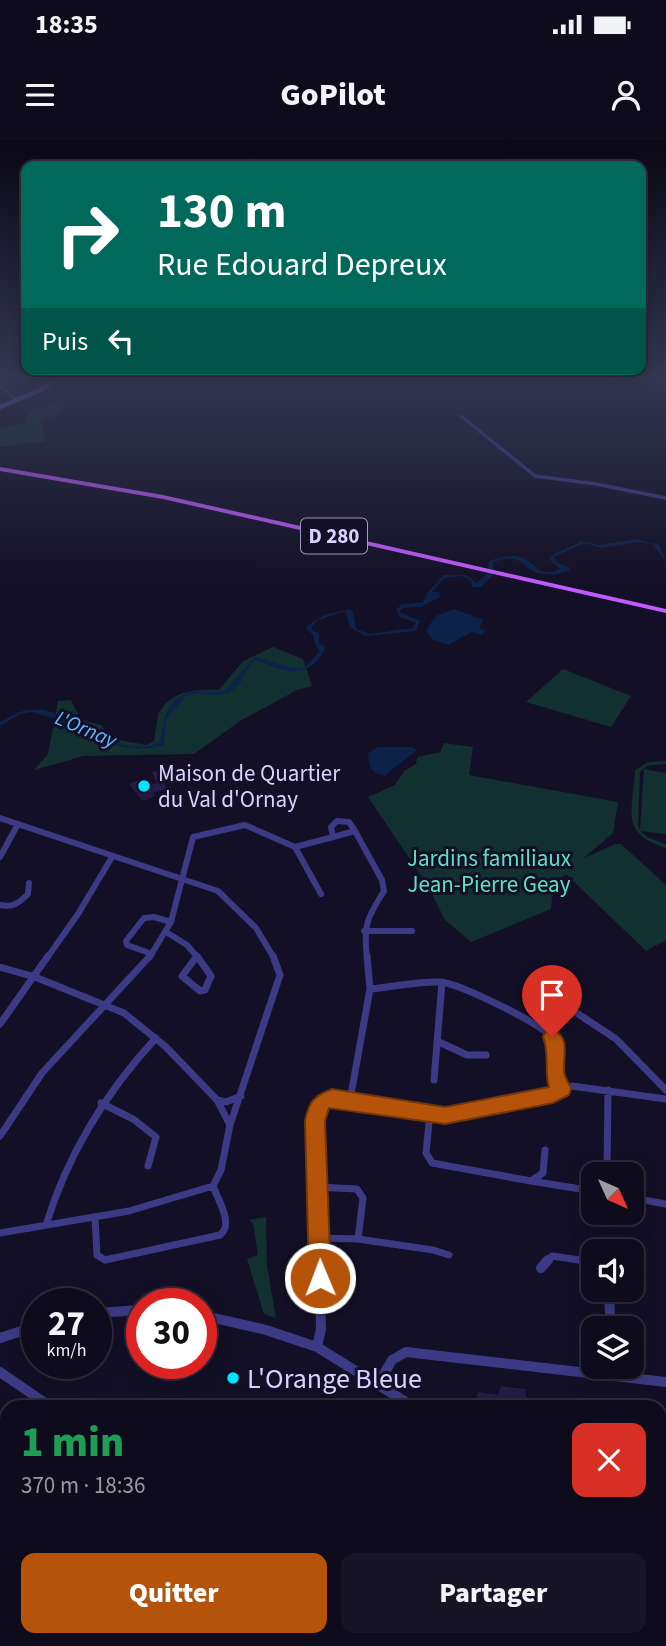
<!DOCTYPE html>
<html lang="fr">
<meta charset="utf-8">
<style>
:root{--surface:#0e0b1c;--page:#171425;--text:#f1f3f6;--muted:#9b9ba3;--line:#2e2b3b;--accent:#b45309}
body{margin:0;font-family:"Source Sans 3",sans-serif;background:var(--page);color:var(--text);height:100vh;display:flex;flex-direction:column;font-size:26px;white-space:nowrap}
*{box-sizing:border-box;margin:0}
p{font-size:23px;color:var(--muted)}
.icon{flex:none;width:38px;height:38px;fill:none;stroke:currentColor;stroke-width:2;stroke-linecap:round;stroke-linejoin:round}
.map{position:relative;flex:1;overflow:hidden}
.side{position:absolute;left:0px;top:1260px;width:667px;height:247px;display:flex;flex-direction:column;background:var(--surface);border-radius:21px 21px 0 0;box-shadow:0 4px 18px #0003,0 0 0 2px var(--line)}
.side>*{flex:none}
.hud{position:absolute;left:21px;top:21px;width:625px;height:214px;border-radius:14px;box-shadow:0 4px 18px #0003,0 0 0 2px var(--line);background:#00695c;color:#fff;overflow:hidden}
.needle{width:46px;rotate:135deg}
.fabs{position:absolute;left:581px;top:1022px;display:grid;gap:14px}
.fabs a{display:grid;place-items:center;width:63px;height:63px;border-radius:14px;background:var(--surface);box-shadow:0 4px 18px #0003,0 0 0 2px var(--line);font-size:35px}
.speed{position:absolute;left:21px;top:1148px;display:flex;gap:14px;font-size:35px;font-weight:700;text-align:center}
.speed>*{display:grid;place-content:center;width:91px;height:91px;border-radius:50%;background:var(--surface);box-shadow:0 4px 18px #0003,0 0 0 2px var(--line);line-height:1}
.speed small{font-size:18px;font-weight:400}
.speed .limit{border:10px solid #d22;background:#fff;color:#111}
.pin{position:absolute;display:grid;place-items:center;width:60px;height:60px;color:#fff;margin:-72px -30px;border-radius:50% 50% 50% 0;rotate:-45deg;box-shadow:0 0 7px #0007}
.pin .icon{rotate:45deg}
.me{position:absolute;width:77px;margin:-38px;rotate:359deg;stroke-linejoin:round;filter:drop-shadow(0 0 5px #0008)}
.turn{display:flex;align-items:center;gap:24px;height:147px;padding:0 21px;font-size:32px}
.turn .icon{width:91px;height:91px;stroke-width:2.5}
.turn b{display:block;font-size:49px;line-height:60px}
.then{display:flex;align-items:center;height:66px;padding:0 21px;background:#0003;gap:14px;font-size:26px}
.round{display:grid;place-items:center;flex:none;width:74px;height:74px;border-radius:14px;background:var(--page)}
.summary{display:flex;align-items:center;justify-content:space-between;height:119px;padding:0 21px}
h1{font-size:42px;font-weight:800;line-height:52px;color:#1e9e55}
.primary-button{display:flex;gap:14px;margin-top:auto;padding:14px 21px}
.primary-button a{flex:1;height:80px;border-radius:14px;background:var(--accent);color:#fff;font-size:28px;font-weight:800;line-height:80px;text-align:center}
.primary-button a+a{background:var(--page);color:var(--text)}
.status{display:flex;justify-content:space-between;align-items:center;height:49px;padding:0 35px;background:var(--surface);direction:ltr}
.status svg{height:19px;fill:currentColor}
header{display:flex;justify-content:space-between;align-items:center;height:91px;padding:0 21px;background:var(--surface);font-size:32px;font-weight:800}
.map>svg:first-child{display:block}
.green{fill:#12302f}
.water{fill:#0c2248}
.building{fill:#241b47}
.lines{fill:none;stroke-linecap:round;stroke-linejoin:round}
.street-far3{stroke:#3d3a85;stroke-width:3.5}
.street-far2{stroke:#3d3a85;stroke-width:6}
.street-far1{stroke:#3d3a85;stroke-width:7}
.street{stroke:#3d3a85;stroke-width:10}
.secondary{stroke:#6f6bff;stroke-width:4.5}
.primary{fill:#c25bff;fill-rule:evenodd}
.route{fill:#b45309;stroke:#753606;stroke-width:2}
.poi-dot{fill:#00e5ff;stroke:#130f26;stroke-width:2.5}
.labels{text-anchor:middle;stroke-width:6;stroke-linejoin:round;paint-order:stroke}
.shield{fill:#130f26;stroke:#9e99be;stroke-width:2}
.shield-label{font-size:21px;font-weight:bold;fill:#d9d4ff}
.far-water-label{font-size:21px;font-style:italic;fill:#62b6ff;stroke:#130f26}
.poi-label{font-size:23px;fill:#d9d4ff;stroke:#130f26;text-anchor:start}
.park-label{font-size:23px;fill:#5fe0c0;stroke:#130f26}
.near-poi-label{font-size:28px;fill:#d9d4ff;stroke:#130f26;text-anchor:start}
</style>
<div class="status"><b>18:35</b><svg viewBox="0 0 49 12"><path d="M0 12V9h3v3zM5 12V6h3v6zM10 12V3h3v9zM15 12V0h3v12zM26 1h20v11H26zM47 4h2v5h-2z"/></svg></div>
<header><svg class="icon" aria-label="menu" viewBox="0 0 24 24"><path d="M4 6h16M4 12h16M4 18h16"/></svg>GoPilot<svg class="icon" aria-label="person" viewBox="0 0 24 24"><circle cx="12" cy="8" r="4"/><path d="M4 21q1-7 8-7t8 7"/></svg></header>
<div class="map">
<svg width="666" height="1506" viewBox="0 0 666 1506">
<rect width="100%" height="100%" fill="#130f26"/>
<path class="green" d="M63,263L59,274L41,280L45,301L0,307V289L25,282L28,271Z
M273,507L303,519L312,546L297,550L240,581L194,614L84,616L34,630L48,614L58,561L71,560L81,580L101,585L110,598L146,605L154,601C156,593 156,581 159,573C171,550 197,549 219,550L243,521Z
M563,529L631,556L611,587L526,562Z
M444,603L473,607L469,635L618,662L613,693L584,718L615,704H621L666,745V800L646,811L566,734L553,745L551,769L471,802L445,780L428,746L368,657L395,645L404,631L416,624L417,617L440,612Z
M666,621V624L647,626L640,632L638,685L640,690L644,629L666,633V694L640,691L649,698L666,704V708C619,693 633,672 635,630L648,622Z
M266,1077L267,1125L276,1178L264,1174L247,1119L258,1115L253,1084L249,1080Z"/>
<path class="water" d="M636,399L659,405L666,421L652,404L638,402L602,408L584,403L554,417L557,423L569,427V431L554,435L536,433C514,420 522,415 493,422V435L481,447H472L471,441L463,436L444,438L432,452H439L440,457L421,467L403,468L399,472L420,481L416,491L365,496L350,487L345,471L318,480L312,486V490L319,493V504L324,505L325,510C306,542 284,531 255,520C244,528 246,540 234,549C221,561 201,550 186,556L166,579L164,605C142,612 120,608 99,599L97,593L91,589H74L66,582L32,572L20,574L0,586V582C7,579 13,574 20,572C40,565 64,574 78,587H95C99,590 102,596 107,599C121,606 146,610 160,602C163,581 169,552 196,551C206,551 215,553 225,551L255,517C267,519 293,531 304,527C310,524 315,515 320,511L316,506L313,495L306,489L307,486L324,475L350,469L353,472L356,489L370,494L412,488L416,483L400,477L396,470L402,464L423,462L426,454L444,435H466L477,443L487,434L489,421C498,418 515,413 524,418C538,426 540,438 560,429L550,420V416L582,401L599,405Z
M454,469L483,480L479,488L486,491L481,495L472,492L448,505L432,499L426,490L436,476Z
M378,607H413L417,610L384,636C370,631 369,628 368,613Z"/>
<path class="building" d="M158,630L167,649L153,653L155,656L143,661L129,644L141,639L147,645L157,643L152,632Z
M501,1246L525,1249L528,1267H473L478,1252L498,1255Z"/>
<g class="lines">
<path class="street-far3" d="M510,235L666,243
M0,246L18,261
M461,276L535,336L596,344L666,358"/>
<path class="street-far2" d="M0,678L218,751L256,788L274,818
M337,681L349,682L355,691L333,697L331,687Z
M355,691L382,740L384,751C367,778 363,785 367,818
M295,707L321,754
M0,717L18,684
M0,765C13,768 19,763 28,754L29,743
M364,791H412
M166,792L187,805L198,818
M152,814L127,805L126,801L144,778L154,777L171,782
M47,818L78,774L112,717
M149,818L171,782L193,697L245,685L295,707L333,697"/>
<path class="street-far1" d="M197,816L211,836L205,850L200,851L182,836L197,816
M0,827L35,837L124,873L166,907L217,960
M370,849C392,847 418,841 440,842C459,843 539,883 552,897C561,907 554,934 562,949
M557,860L616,899L666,950
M0,884L48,816
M437,901L467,915H486
M434,940L442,842
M350,960L370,849L367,816
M101,963L133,979L156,997L148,1026
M430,973L426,1013L432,1023L531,1041L543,1033L545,1010
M230,985L280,835L273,816
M0,996L42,933L150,816
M607,1034L608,950
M531,1041L593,1051
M213,1046L221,1030L230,985L217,960L226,962L241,956
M316,1047L357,1049L363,1058L358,1099L319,1098
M632,1058L666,1064
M46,1085C68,1013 105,953 156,898
M0,1093L129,1071L213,1046C218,1060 234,1084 220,1095L105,1120L97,1115L95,1078
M358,1099L433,1110L449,1115
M319,1122L315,981C318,969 320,962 332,958L445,975L553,954L572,946L666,959
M547,1122L552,1116L593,1122"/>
<path class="street" d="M581,1120L593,1122
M541,1128L548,1120
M609,1150L610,1176L615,1188
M96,1173L142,1170
M201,1175L266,1190L317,1207L414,1267
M0,1198L37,1186
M317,1207L321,1189L319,1120
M0,1232L51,1267
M378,1244L392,1220L406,1212L666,1242
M660,1414L666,1418
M370,1506L373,1500"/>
<path class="secondary" d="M0,267L41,250L61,235"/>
<path class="primary" d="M0,327L163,355L666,469V473L163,359L0,331Z"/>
</g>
<linearGradient id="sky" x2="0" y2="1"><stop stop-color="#0a0815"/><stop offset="0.53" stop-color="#333752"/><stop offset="1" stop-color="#333752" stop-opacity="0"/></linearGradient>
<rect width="666" height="446" fill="url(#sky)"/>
<path class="route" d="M552,890C571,896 563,916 564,932C565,938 569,943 571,949L569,955L553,963L445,984L329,968L325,981L331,1138L328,1146L320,1149L312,1146L309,1138L305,981C309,961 314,956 332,949L445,967L549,947C544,932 550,913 543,897L545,892Z"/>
<g class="poi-dot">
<circle cx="144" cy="646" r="7"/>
<circle cx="233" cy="1238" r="7"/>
</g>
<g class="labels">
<rect class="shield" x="301" y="378.5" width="66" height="35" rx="5"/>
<g class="shield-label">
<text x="334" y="403">D 280</text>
</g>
<g class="far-water-label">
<text transform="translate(86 589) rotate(23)" y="7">L'Ornay</text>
</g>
<g class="poi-label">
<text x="158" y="641">Maison de Quartier<tspan x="158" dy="26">du Val d'Ornay</tspan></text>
</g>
<g class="park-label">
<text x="489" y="726">Jardins familiaux<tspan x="489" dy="26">Jean-Pierre Geay</tspan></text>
</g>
<g class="near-poi-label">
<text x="247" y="1248">L'Orange Bleue</text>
</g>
</g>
</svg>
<div class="fabs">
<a><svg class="needle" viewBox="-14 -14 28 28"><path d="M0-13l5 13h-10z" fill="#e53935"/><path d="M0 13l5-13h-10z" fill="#9b9ba3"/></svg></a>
<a><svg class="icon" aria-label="sound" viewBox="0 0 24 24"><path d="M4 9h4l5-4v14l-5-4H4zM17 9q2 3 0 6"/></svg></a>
<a><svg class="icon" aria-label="layers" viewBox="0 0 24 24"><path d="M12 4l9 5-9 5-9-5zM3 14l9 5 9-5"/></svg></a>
</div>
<div class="speed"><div>27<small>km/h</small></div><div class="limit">30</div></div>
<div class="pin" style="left:552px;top:897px;background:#d93025"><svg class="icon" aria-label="arrive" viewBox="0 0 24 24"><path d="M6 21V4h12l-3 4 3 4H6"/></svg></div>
<svg class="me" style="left:320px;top:1138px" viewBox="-20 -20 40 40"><circle r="17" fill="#b45309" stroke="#fff" stroke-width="3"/><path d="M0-11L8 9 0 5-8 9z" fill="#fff"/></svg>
<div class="hud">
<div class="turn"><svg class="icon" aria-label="right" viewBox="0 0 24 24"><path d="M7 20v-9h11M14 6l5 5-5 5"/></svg><div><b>130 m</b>Rue Edouard Depreux</div></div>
<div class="then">Puis<svg class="icon" aria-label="left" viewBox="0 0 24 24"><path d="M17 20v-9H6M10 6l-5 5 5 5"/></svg></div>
</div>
<section class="side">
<div class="summary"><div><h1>1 min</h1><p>370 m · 18:36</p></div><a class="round" style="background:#d93025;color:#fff"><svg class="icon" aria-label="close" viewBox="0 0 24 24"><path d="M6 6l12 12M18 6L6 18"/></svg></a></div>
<div class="primary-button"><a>Quitter</a><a>Partager</a></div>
</section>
</div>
